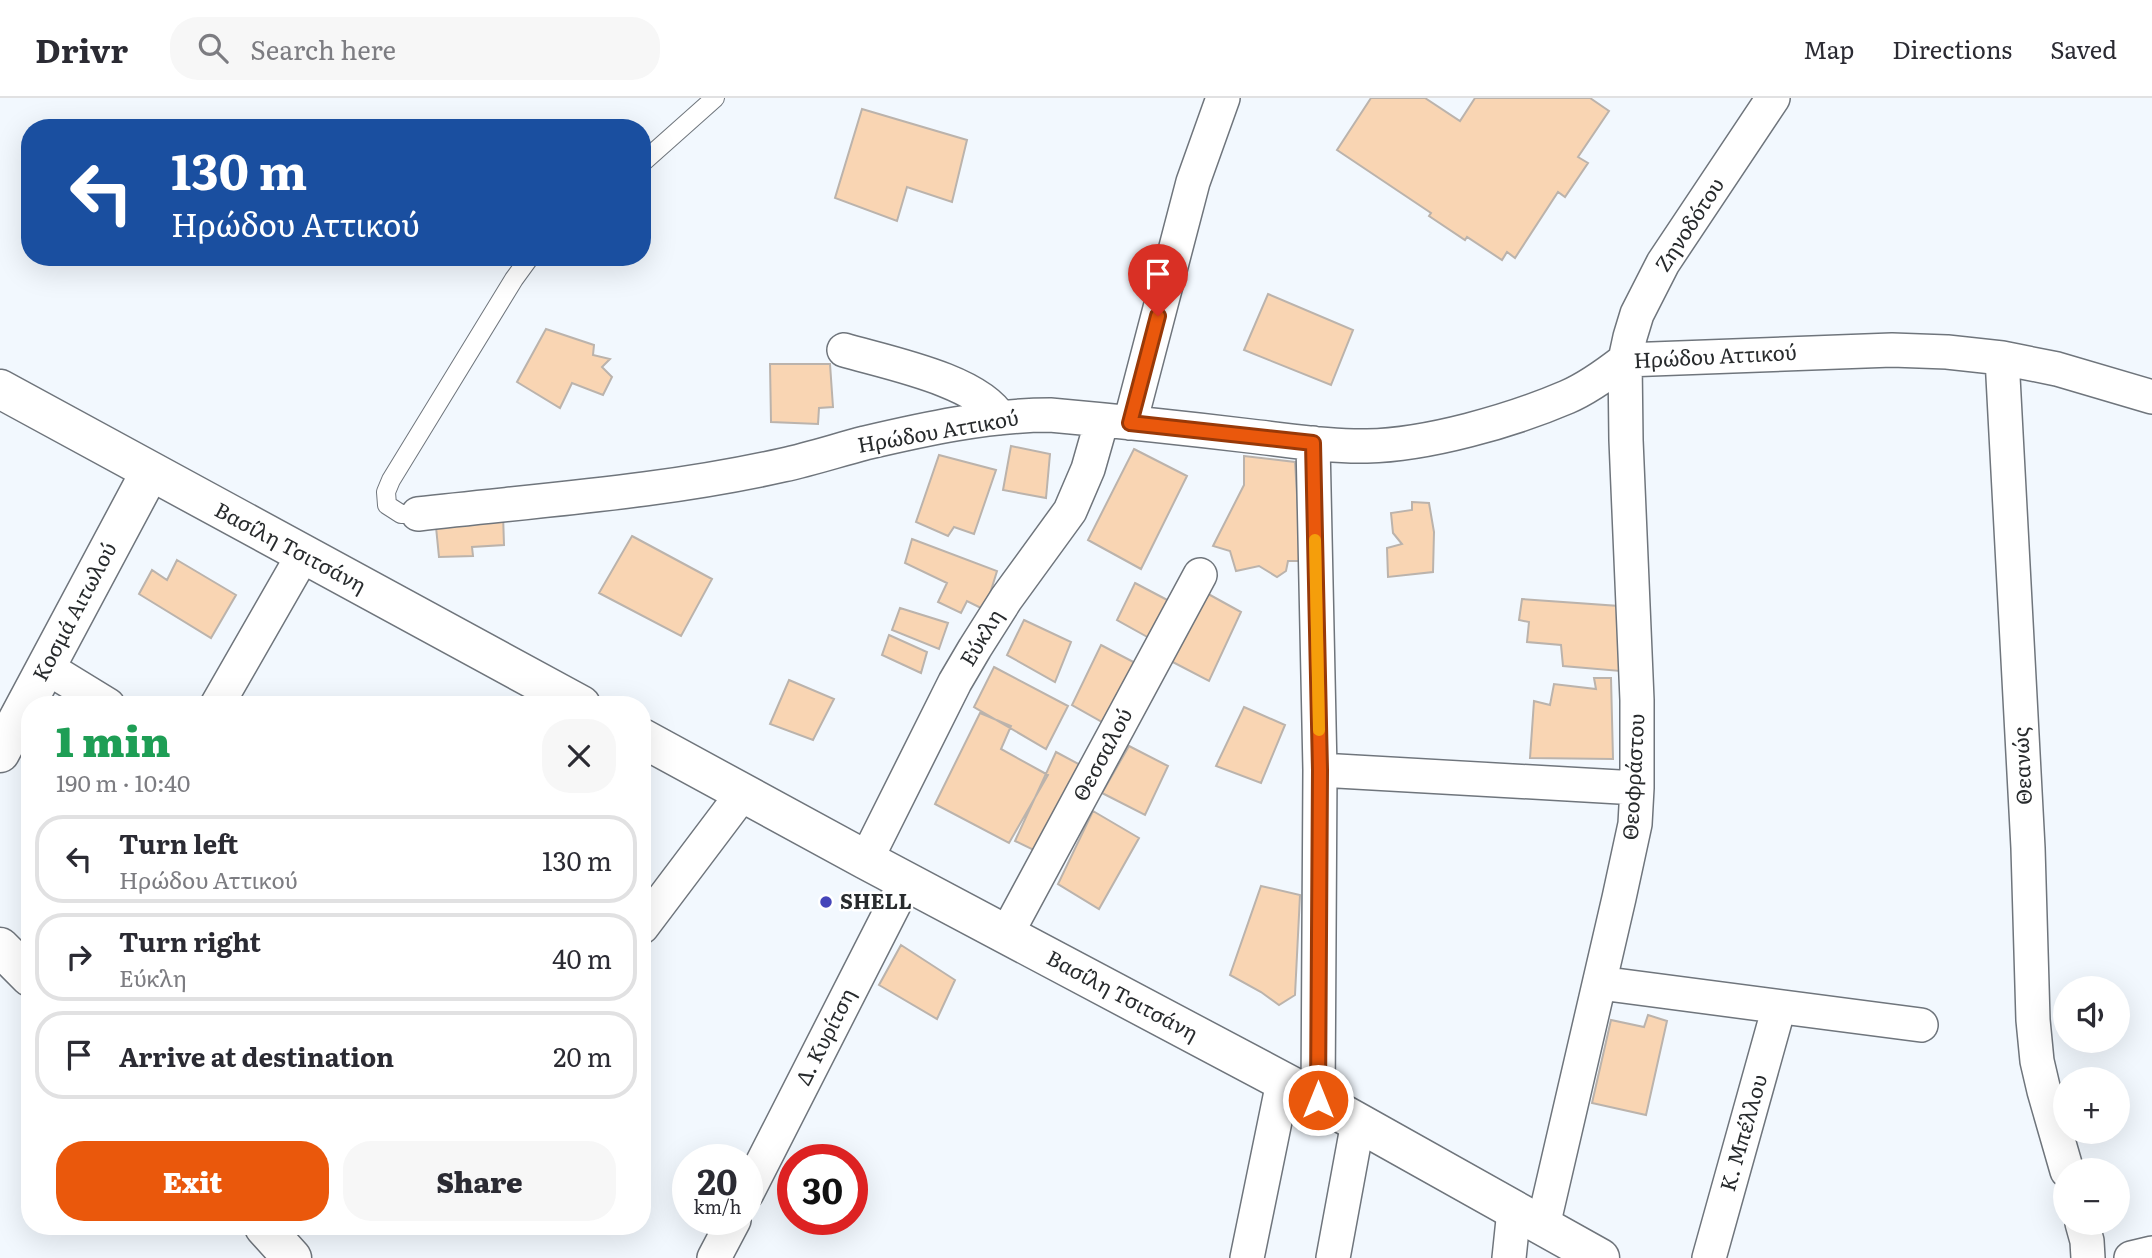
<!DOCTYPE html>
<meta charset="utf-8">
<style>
:root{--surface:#fff;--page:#f7f7f7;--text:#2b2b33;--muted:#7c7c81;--line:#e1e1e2;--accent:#ea580c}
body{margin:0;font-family:Literata,serif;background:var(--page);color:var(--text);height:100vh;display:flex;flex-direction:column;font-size:26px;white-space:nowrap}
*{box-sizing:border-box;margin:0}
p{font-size:23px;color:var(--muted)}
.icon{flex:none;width:38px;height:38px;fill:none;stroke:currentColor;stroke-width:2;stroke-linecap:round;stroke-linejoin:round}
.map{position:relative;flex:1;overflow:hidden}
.sheet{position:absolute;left:21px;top:598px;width:630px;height:539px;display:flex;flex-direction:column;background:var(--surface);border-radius:28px;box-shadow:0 7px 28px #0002}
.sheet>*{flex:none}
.banner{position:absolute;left:21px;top:21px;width:630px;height:147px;border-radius:28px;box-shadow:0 7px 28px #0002;background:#1a4fa0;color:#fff;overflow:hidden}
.buttons{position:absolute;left:2053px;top:878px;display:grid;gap:14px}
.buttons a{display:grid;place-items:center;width:77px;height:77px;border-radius:50%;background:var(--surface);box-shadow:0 7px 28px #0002;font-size:35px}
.speed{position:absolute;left:672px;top:1046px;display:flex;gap:14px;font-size:35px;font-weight:700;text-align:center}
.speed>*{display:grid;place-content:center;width:91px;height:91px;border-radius:50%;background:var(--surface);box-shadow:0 7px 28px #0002;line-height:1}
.speed small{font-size:18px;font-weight:400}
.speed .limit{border:10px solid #d22;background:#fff;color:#111}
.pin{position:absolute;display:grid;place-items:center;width:60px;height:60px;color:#fff;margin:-72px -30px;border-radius:50% 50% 50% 0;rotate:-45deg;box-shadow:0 0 7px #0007}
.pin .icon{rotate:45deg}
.me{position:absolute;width:77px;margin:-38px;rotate:0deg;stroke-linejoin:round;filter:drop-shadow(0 0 5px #0008)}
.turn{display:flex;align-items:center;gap:24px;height:147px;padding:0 35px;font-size:32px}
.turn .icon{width:91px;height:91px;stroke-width:2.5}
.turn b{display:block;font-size:49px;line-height:60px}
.round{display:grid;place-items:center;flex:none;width:74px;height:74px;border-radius:28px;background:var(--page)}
.overview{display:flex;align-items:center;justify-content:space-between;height:119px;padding:0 35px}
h1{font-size:42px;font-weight:800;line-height:52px;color:#1e9e55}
.cta{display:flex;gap:14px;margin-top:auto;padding:14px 35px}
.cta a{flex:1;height:80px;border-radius:28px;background:var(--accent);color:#fff;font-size:28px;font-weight:800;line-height:80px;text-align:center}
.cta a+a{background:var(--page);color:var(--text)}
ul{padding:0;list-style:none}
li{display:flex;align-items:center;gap:21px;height:88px;margin:0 14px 10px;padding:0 21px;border:4px solid var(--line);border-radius:28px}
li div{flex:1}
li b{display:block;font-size:26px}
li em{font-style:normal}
header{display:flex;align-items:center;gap:42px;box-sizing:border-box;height:98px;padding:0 35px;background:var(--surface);border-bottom:2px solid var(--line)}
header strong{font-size:33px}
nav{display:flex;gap:38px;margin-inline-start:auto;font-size:24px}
.search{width:490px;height:63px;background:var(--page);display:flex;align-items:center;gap:18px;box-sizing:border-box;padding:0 24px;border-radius:28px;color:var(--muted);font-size:26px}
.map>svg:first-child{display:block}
.building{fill:#f9d5b3;stroke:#bbb3ac;stroke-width:2}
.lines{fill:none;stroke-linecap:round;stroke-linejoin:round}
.lane-casing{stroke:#6f757c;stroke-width:20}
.street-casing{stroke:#6f757c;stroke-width:36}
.secondary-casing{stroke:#6f757c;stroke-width:41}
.primary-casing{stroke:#6f757c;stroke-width:41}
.lane{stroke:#fff;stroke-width:18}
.street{stroke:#fff;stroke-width:33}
.secondary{stroke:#fff;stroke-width:38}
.primary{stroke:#fff;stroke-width:38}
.route-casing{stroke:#983908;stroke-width:18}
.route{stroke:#ea580c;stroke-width:12}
.slow{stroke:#f59e0b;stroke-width:12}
.poi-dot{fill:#4545ba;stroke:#fff;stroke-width:2.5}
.labels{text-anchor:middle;stroke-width:5;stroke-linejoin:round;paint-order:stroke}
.street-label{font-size:21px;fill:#282b2d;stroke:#fff}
.poi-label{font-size:21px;font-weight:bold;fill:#282b2d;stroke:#fff;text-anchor:start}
</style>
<header>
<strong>Drivr</strong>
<div class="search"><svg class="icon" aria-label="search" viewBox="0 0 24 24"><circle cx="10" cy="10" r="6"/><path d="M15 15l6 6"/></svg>Search here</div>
<nav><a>Map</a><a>Directions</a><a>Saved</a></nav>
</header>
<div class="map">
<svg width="2152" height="1160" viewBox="0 0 2152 1160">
<rect width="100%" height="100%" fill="#f2f8fe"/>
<path class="building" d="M1371,0H1425L1460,23L1475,0H1590L1609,13L1578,59L1588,65L1565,99L1558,94L1515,160L1507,154L1502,162L1467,139L1465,142L1429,118L1431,115L1337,52Z
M862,11L967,42L952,104L907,89L897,123L835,100Z
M1268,196L1353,232L1331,287L1244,252Z
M546,231L594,247L593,257L610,261L602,269L612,279L603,297L572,285L560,310L517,284Z
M770,266H830L833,309L819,310L818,326L771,324Z
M1011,348L1050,356L1046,400L1003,392Z
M1134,351L1187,378L1141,471L1088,442Z
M939,357L996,372L974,436L954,429L948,438L916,424Z
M1244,358L1295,364L1301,463H1288L1286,473L1277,479L1259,468L1236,473L1230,453L1213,448L1244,387Z
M1412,404L1429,405L1434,434L1433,474L1388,479L1387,450L1402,446L1393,435L1391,415L1412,412Z
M503,416L504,447L472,449L473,458L439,459L435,419Z
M632,438L712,481L681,538L599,495Z
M912,441L997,473L985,512L967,503L961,515L938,504L947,485L905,465Z
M177,462L236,497L211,540L139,496L152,472L167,482Z
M1135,485L1173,505L1151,541L1117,522Z
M1201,492L1241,514L1209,583L1165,560Z
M1522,501L1619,508L1620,573L1563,568L1561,547L1527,544L1529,524L1519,522Z
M900,510L948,525L939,551L892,532Z
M1024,522L1071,544L1055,584L1007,557Z
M889,537L927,554L921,575L882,557Z
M1101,547L1141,568L1111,629L1072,607Z
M994,569L1068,608L1046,651L974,609Z
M1594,580H1611L1613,661L1530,660L1534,603L1550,607L1554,586L1596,591Z
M789,582L834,601L813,642L770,626Z
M1244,609L1285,627L1261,685L1216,668Z
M980,615L1011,628L1001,651L1048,677L1009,745L935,706Z
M1129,648L1168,668L1145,717L1102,695Z
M1056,654L1086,670L1044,757L1015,743Z
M1093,713L1139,740L1099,811L1058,786Z
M1261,788L1300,797L1295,897L1279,907L1261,894L1230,877Z
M901,847L955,882L937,921L879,887Z
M1648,917L1667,923L1646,1017L1592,1005L1611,922L1644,929Z"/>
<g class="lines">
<g class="lane-casing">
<path id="lane" d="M642,65L715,0
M418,416H401L387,407L386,394L391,382L514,181L530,159"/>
</g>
<g class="street-casing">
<path id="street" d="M844,252C884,264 978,282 1000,320
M2002,260L2028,750L2033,922L2037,963L2044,993L2067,1073
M1130,325L1193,84L1223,0
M1313,345L1320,672L1318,1002
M418,416C540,402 663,394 783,367C811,361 838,352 865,345C925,331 988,317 1050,317C1117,323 1183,330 1250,338C1288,342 1328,349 1367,348C1427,347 1511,323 1567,299C1588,290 1607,276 1625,262L1892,252L1947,254L2002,260L2057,271L2152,299
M46,569L108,607
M217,607L303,457
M1320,672L1637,690
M866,762L955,584L975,550L1006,501L1070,413L1088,371L1102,322
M642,829L743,695
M1006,837L1200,477
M1600,885L1921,927
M747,1095L906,783
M2082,1125L2087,1143L2088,1160
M1543,1128L1619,800L1635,726L1637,690V602L1626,342L1625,262L1630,239L1637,216L1663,165L1773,0
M714,1160L734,1122
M1247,1160L1283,984
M1333,1160L1358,1024
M1509,1160L1514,1112
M1709,1160L1779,909
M2131,1160L2152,1155"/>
</g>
<g class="secondary-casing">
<path id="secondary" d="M0,655L150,374
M0,849L30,879
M264,1129L292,1160"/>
</g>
<g class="primary-casing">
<path id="primary" d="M0,291L581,607
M642,640L866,762L1318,1002L1600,1160"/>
</g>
<use href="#lane" class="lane"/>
<use href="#street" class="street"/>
<use href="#secondary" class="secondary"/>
<use href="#primary" class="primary"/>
</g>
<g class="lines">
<g class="route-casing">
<path id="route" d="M1158,218L1130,325L1313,345L1320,672L1318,1002"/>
</g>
<use href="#route" class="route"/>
<path class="slow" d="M1315,442L1319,632"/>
</g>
<circle class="poi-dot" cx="826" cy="804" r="7"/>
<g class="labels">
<g class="street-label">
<text transform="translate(1690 127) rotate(-57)" y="7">Ζηνοδότου</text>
<text transform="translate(1715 259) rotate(-3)" y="7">Ηρώδου Αττικού</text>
<text transform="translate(938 334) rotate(-10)" y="7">Ηρώδου Αττικού</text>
<text transform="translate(290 450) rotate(28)" y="7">Βασίλη Τσιτσάνη</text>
<text transform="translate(75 514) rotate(-62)" y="7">Κοσμά Αιτωλού</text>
<text transform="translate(982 540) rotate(-59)" y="7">Εύκλη</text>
<text transform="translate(1103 657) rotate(-62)" y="7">Θεσσαλού</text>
<text transform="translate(2023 668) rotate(-93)" y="7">Θεανώς</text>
<text transform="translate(1634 679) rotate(-87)" y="7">Θεοφράστου</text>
<text transform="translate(1122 898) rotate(28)" y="7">Βασίλη Τσιτσάνη</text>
<text transform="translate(826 939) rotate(-63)" y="7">Δ. Κυρίτση</text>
<text transform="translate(1744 1035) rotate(-74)" y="7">Κ. Μπέλλου</text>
</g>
<g class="poi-label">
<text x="840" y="811">SHELL</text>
</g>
</g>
</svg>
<div class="buttons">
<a><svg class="icon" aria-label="sound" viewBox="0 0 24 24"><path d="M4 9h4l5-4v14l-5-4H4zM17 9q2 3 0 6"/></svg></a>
<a>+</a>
<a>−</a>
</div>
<div class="speed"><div>20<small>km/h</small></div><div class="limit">30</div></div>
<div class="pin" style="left:1158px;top:218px;background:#d93025"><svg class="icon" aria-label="arrive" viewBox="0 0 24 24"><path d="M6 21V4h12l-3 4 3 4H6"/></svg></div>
<svg class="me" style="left:1318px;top:1002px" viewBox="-20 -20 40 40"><circle r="17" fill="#ea580c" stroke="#fff" stroke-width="3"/><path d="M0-11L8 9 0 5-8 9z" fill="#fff"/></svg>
<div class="banner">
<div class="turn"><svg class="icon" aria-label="left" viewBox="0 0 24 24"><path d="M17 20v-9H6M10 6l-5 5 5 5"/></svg><div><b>130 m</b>Ηρώδου Αττικού</div></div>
</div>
<section class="sheet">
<div class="overview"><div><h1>1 min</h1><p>190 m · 10:40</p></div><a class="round"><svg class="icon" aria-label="close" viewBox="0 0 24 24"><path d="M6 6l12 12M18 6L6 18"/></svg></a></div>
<ul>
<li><svg class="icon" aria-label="left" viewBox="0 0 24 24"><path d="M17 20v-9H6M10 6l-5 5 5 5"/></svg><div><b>Turn left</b><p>Ηρώδου Αττικού</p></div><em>130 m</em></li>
<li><svg class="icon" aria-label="right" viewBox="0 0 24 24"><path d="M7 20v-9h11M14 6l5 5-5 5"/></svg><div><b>Turn right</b><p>Εύκλη</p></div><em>40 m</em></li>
<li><svg class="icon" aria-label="arrive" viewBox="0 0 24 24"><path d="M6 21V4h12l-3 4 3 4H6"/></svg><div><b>Arrive at destination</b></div><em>20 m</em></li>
</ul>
<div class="cta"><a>Exit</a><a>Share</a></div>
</section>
</div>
